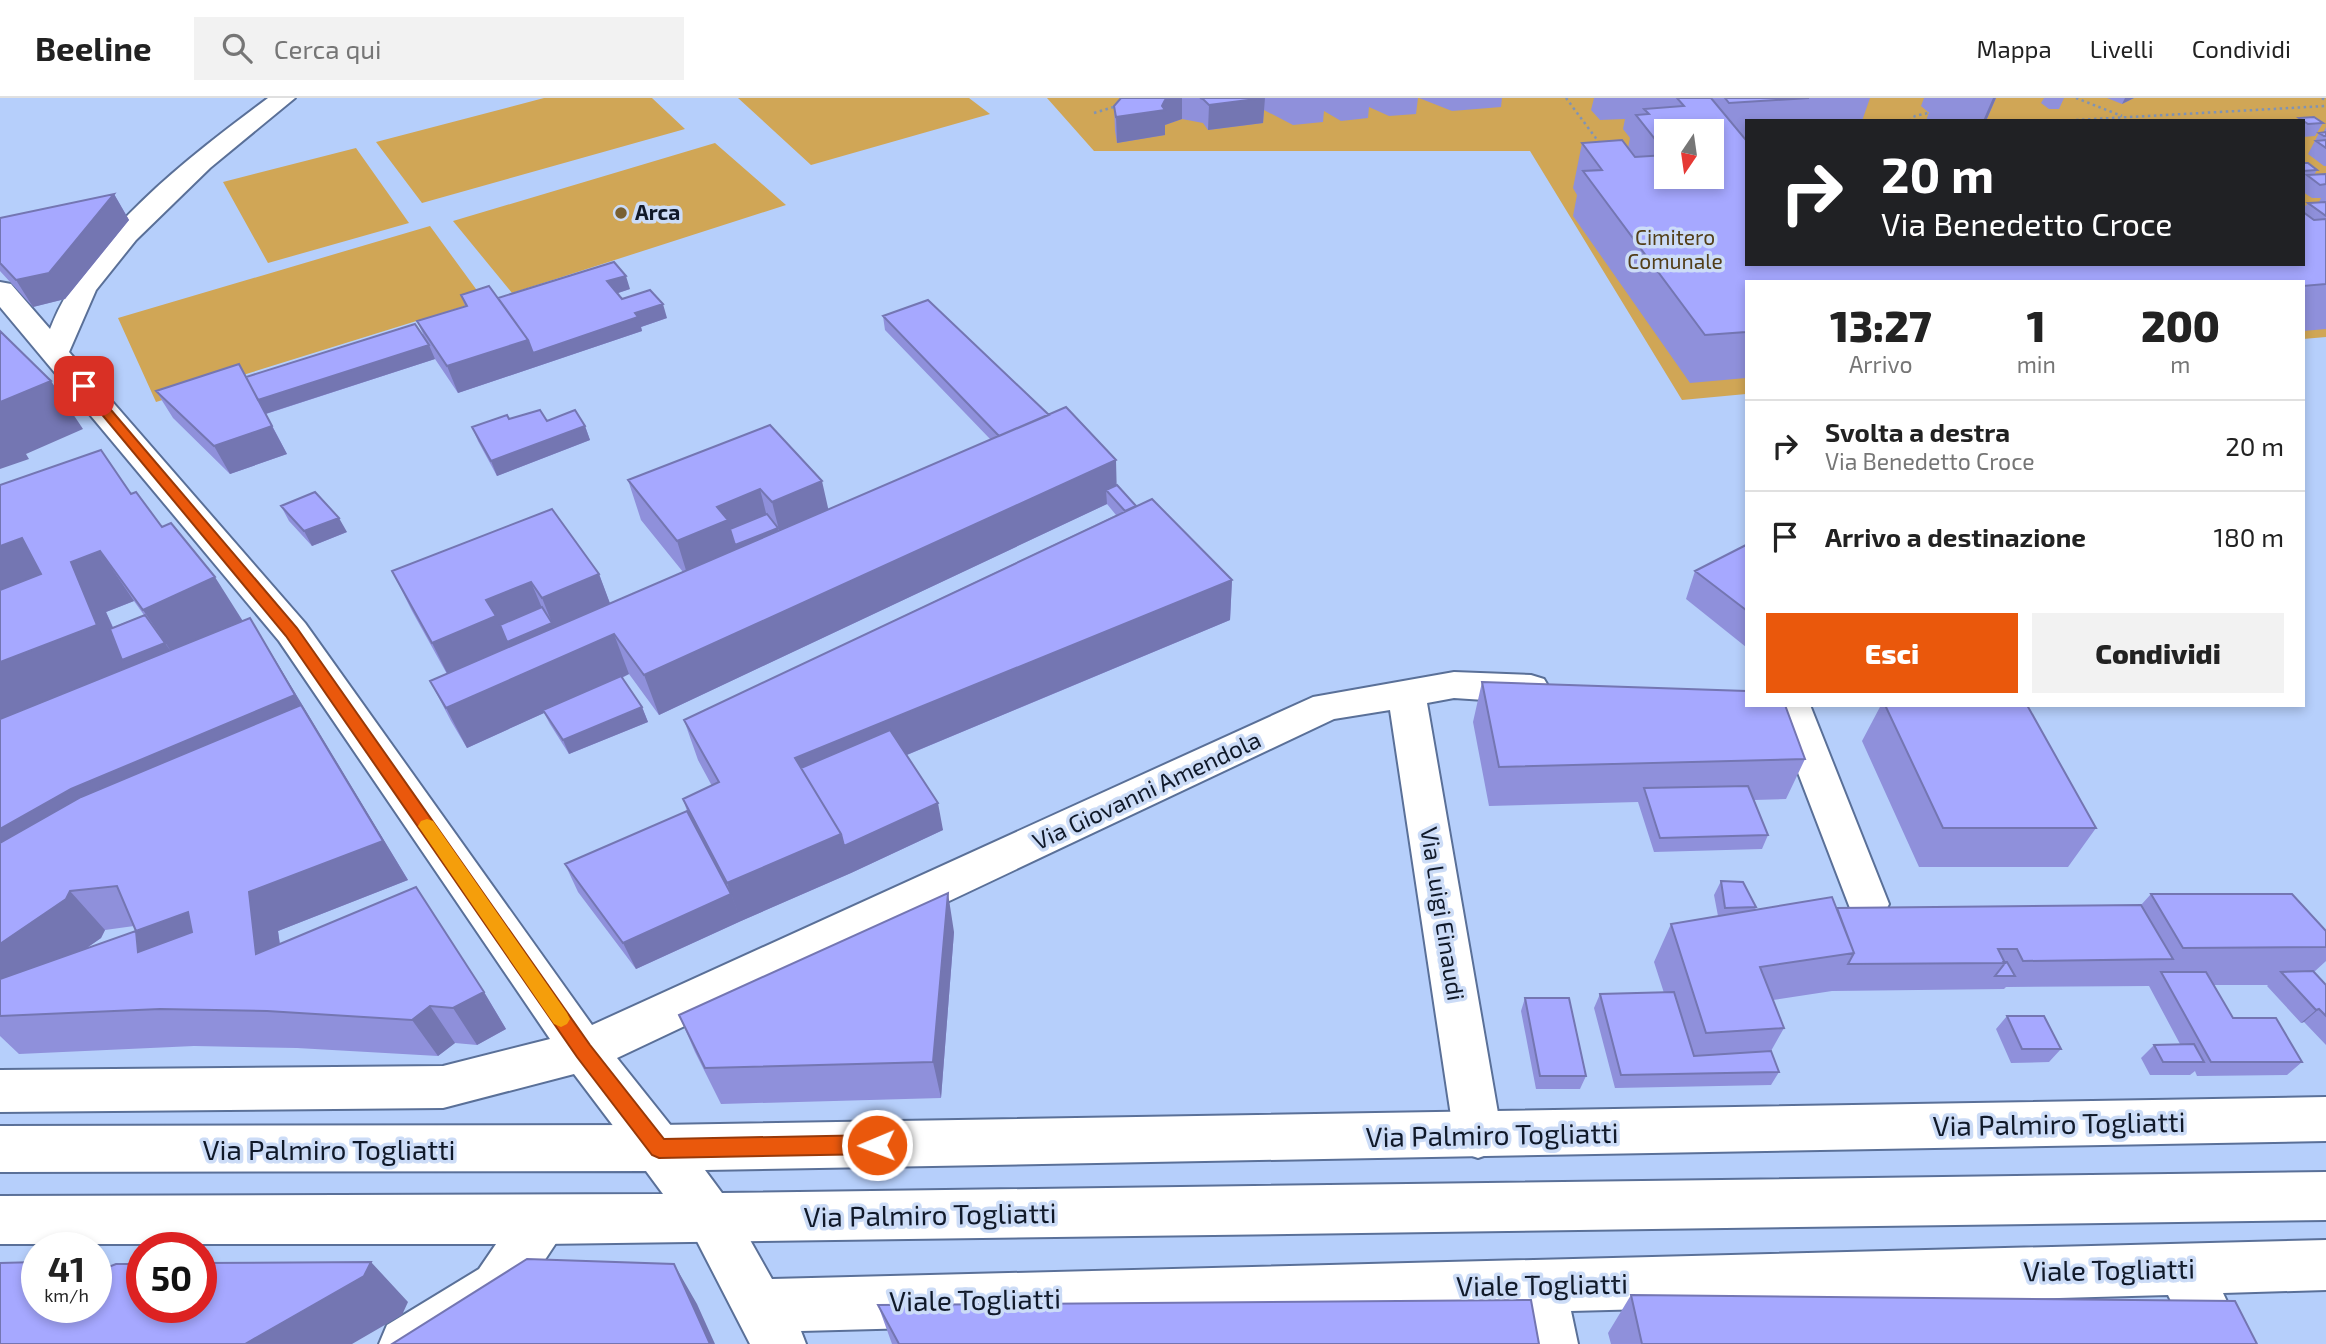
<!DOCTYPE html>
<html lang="it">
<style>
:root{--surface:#fff;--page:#f2f2f2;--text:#222;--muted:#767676;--line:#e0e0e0;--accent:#ea580c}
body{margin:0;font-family:"Exo 2",sans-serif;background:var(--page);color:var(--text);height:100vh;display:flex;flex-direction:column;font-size:26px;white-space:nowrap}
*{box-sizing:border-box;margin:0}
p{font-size:23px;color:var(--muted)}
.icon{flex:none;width:38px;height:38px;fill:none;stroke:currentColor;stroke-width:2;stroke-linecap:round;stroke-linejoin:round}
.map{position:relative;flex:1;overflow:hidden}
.drawer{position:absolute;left:1745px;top:182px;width:560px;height:427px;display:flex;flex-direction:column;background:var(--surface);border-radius:0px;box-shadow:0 4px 10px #0003}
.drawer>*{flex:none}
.top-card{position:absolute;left:1745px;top:21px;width:560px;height:147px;border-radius:0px;box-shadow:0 4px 10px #0003;background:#202124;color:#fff;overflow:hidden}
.needle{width:46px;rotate:193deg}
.tools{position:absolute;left:1654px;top:21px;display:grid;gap:14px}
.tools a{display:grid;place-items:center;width:70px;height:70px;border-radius:0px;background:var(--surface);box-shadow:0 4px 10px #0003;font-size:35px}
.speed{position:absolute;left:21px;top:1134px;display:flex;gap:14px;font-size:35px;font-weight:700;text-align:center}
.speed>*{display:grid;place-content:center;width:91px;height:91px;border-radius:50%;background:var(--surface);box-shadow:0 4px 10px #0003;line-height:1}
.speed small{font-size:18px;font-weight:400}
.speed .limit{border:10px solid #d22;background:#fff;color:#111}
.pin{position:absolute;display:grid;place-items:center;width:60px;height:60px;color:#fff;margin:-30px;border-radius:14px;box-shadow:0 4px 10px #0006}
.me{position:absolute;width:77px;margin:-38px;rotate:269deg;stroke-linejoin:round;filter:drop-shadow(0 0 5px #0008)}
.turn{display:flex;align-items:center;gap:24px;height:147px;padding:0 21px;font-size:32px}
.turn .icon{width:91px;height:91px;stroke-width:2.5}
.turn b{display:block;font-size:49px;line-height:60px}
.eta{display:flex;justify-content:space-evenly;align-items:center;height:119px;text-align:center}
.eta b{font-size:42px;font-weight:800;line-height:49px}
.action{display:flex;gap:14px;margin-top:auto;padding:14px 21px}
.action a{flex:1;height:80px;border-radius:0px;background:var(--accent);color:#fff;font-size:28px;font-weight:800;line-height:80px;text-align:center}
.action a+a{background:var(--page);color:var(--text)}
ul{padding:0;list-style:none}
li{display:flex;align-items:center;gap:21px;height:91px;padding:0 21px;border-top:2px solid var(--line)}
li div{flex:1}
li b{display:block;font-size:26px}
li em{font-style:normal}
header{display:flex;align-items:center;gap:42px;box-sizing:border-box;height:98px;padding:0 35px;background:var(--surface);border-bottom:2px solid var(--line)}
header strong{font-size:33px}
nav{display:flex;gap:38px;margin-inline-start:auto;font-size:24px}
.search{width:490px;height:63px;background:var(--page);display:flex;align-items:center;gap:18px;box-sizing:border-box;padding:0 24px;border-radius:0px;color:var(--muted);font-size:26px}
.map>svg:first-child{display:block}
.green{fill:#d0a656;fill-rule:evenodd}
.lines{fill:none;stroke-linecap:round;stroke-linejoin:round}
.minor-casing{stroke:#5a7098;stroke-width:4}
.secondary-casing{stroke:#5a7098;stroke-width:4}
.path{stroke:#7f93b6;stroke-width:2.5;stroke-dasharray:2.5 3.5;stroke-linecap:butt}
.minor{fill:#fff;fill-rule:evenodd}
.secondary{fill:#fff;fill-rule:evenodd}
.wall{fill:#8f90db;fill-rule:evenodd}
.shaded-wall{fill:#7476b2}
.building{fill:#a6a8ff;stroke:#7476b2;stroke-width:2;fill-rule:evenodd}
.route{fill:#ea580c;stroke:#983908;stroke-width:2}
.slow{fill:#f59e0b}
.poi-dot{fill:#796031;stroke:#ccdcf7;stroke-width:2.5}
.labels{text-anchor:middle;stroke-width:7;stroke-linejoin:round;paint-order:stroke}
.far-poi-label{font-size:21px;font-weight:bold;fill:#101929;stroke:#ccdcf7;text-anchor:start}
.far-park-label{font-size:21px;fill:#523e17;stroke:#ccdcf7}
.street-label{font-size:24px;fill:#101929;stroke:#ccdcf7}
.near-street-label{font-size:28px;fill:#101929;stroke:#ccdcf7}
</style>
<header>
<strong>Beeline</strong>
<div class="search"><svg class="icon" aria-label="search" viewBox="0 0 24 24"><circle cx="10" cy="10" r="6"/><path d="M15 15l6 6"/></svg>Cerca qui</div>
<nav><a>Mappa</a><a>Livelli</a><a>Condividi</a></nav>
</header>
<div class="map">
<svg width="2326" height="1246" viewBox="0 0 2326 1246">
<rect width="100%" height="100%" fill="#b6cffb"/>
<path class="green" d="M544,0H652L685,31L422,105L376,44Z
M738,0H969L990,16L811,67Z
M1047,0H2326V239L2303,241V184H1746V296L1682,302L1530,53H1094ZM1746,23H2303V166H1746ZM1666,33H1712V79H1666Z
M715,45L786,107L512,195L453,123Z
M356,50L409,125L268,165L223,84Z
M430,128L484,202L156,304L118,220Z"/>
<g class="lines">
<g class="minor-casing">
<path id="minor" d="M268,0H295L210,70L136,142L96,192L69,254L305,525L592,927L1313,599L1454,574L1531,577L1544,581L1550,591L1544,601L1531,605L1454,600L1427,605L1502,1038L1495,1054L1478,1060L1461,1054L1454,1038L1390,612L1334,621L617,960L676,1034L683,1050L676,1066L659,1073L642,1066L574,976L443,1010L0,1014V972L443,968L550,941L279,543L0,209V184L11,186L50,231C88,135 188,60 268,0Z
M1772,607H1810L1889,806L1883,818L1868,824L1853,818Z
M710,1096L728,1103L772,1181L2326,1142V1192L2223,1195L2247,1246H2192L2168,1197L1571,1213L1578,1246H1524L1519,1214L801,1233L806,1246H750L685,1120L692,1103Z
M542,1098L560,1105L567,1122L560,1139L515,1207L455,1246H379L387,1227L479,1171L524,1105Z"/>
</g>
<g class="secondary-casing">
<path id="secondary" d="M2326,999V1043L705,1072L722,1095L2326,1074V1122L542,1146H0V1098L663,1096L646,1073L0,1074V1028L659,1027Z"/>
</g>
<path class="path" d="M1566,0L1601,47
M2076,0L2122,18
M2322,0L2326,3
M1094,15L1120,7
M1909,23L1915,18L1932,14
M2058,23L2326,8"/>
<use href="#minor" class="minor"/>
<use href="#secondary" class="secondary"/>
</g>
<path class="wall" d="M1121,0H1418L1416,16L1389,18L1369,9L1368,20L1341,23L1324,13L1323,24L1293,27L1264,12L1263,25L1208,32L1203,25L1182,21L1165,27V37L1117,45L1115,33L1114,8Z
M1419,0H1502L1501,9L1452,13Z
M1594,0H1870L1862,23H1746V39H1744L1746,166H2303V105L2306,108L2308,105L2319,104L2321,100H2312L2303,94V65L2317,72L2314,77L2326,76V231L2303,233V184H1746V280L1690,285L1573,118L1577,97L1573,90L1582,45L1628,50L1630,40L1623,31L1625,21L1600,22L1591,12ZM1666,33L1712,79H1666Z
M1924,0H1996L1986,23H1926L1929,14H1928L1921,8Z
M2044,0H2064L2059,11H2049L2041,5Z
M2107,0H2134L2122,6Z
M2299,20L2323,25L2315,38L2303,39V23H2298Z
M2326,29V68H2324L2308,56L2319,35L2325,34L2324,33Z
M114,96L129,122L65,201L33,209L0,173V120Z
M630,191L618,195L622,201L667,220L641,229L642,233L458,295L435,261L266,316L287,356L230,376L173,320L156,293L246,279L423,236L417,223L465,208L461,197L498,200Z
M883,218L1117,387L1136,408L1232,482L1230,522L907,657L943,732L851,775L741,823L636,871L578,794L565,766L687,713L683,701L712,688L698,662L684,622L1116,417L1107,406L659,617L629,576L622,580L642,609L648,624L569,656L550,626L544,615L467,650L451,623L430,583L447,576L412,513L392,473L599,476L610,506L683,474L641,422L628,382L770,327L828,412L991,342L885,232Z
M509,321L547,323L585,328L590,342L497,378L478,343L472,329Z
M0,387L131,396L162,429L242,523L250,520L280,570L325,646L408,782L278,833L280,846L484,894L506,931L477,947L455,945L438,958L297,950L194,948L19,956L0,938ZM134,503L144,517L113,529L106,514ZM134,828L136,833L85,851L101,840L105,832Z
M281,408L347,434L312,448L289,423Z
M1746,447V549L1686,501L1695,473Z
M1482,584L1805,661L1786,701L1754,702L1768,737L1762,751L1654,754L1638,704L1489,708L1473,624Z
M1881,607H2027L2096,730L2068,769H1919L1862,643Z
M1721,783L1756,809L1755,812L2141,807L2151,796L2326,833V863L2314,874L2326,887V947L2304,924L2301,925L2267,888L2268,887H2213L2233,920L2302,964L2287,977L2197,978L2195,973L2190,977H2150L2141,960L2154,947L2180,946L2149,888L2006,889L2004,891L1832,893L1773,902L1784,930L1771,953L1779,974L1771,987L1615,990L1594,910L1600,896L1664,895L1654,864L1671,826L1718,818L1714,797Z
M954,834L941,1000L721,1006L695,954L679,917Z
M1525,900L1586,978L1580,991H1536L1521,913Z
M2007,918L2061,951L2049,964L2011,965L1996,931Z
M1631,1197L2257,1246H1611L1608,1235Z
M878,1207L1539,1246H892Z"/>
<path class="shaded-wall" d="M1171,0H1182V21L1165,27V37L1117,45L1116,19L1162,8L1165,2Z
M1265,0L1263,25L1208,32L1209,7Z
M1993,0H1996L1986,23H1983Z
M2125,0H2134L2122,6Z
M114,96L129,122L65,201L33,209L16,182Z
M626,178L630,191L612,197L607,183Z
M663,206L667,220L641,229L642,233L458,295L447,268L528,242L635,215Z
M429,247L435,261L265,316L258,302Z
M51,283L83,331L26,356L29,361L0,371V304Z
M272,328L287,356L230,376L214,348Z
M585,328L590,342L497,378L491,363Z
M1116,362L1117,401L1106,392L1107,406L659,617L644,577Z
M822,383L831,423L782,444L772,404Z
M760,391L770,431L778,430L782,444L689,482L677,443L717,409Z
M339,420L347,434L312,448L304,433Z
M22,440L58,489L0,511V448Z
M100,453L134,503L106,514L126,560L165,545L175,559L0,630V564L71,464Z
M599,476L614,516L558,540L542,500Z
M215,479L246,528L177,562L143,512Z
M1232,482L1230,522L813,696L795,660Z
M531,484L548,524L552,525L558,540L452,585L432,545L486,502Z
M250,520L408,782L278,833L286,894L256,856L249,794L383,743L0,805V694Z
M614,536L629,576L545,615L543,612L544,615L467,650L446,610Z
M642,609L648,624L569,656L563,642Z
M938,705L943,732L851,775L741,823L727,785L841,736Z
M70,793L105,832L101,840L0,911V846Z
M948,795L954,834L941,1000L933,964Z
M731,796L741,823L636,871L623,845Z
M188,814L220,852L138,854L136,833Z
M484,894L506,931L477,947L453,910Z
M430,908L455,945L438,958L412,922Z
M2319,911L2304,924L2301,925L2316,912Z
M371,1164L408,1204L402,1217L352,1246H245Z
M674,1166L697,1206L715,1246H710Z"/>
<path class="building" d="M1121,0H1171L1165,2L1162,8L1165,12L1116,19L1114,8Z
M1200,0H1264L1209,7L1203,1Z
M1677,0H1711L1746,42V166H2303V114L2314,122L2326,121V186L2303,188V184H1746V234L1705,237L1583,73L1602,72L1582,45L1622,42L1635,59L1666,57V79H1712V33H1666V55L1636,17L1649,16L1644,11L1684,8Z
M1725,0H1809L1729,5Z
M2314,19L2323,25L2308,26L2299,20Z
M2326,34V38H2324L2319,35Z
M2326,42V50L2316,43Z
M2303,65H2308L2317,72L2303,73Z
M2326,76V86L2320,87L2307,77Z
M114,96L49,175L16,182L0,165V120Z
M2326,104V118L2308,105Z
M614,164L626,178L607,183L622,201L650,192L663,206L635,215L638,219L533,255L528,242L498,200Z
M489,188L528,242L447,268L417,223L467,208L461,197Z
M928,202L1049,317L999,338L883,218Z
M415,226L429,247L258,302L246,279Z
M0,233L51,283L0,304Z
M239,266L272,328L214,348L156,293Z
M1066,309L1116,362L644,577L614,536L446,610L430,583Z
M540,312L547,323L575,312L585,328L491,363L472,329L507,317L509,321Z
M770,327L822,383L772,404L760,391L717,409L728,422L677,443L628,382Z
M101,352L131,396L136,394L162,429L171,425L215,479L143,512L100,453L71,464L97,527L0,564V492L41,476L22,440L0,448V387Z
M1117,387L1136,408L1125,413L1106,392Z
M315,394L339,420L304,433L281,408Z
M1152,401L1232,482L795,660L841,736L727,785L683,701L719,684L684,622Z
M552,411L599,476L542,500L531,484L486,502L496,518L432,545L392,473Z
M767,416L778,430L735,447L730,431Z
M1746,447V512L1695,473Z
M542,509L552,525L507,544L500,527Z
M145,517L165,545L122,562L110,531Z
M250,520L295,597L71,691L0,731V621Z
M621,578L642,609L563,642L543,612Z
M1482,584L1746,593V607H1785L1805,661L1499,669Z
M301,607L383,743L249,794L256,856L416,789L484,894L453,910L430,908L412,922L267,913L160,911L0,918V881L136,833L117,788L70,793L66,801L0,846V745L81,699ZM188,814L192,834L138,854L136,833Z
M1885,607H2027L2096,730H1943Z
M890,632L938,705L844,748L841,736L801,670Z
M1748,688L1768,737L1660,740L1644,690Z
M687,713L731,796L623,845L565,766Z
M1721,783L1743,784L1756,809L1725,810Z
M948,795L933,964L705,970L679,917Z
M2151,796H2292L2326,833V849L2183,850Z
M1832,799L1854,855L1760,869L1784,930L1706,935L1671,826Z
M2141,807L2173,861L2023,863L2017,851H1998L2005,865L1848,866L1854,855L1837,810Z
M2004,864H2007L2015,878H1995L2005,865Z
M2313,873L2326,887V918L2319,911L2316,912L2281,874Z
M2161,874H2206L2233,920H2276L2302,964H2211Z
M1674,894L1694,958L1771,953L1779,974L1621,977L1600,896Z
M1525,900H1569L1586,978H1540Z
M2007,918H2044L2061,951H2022Z
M2194,946L2204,964H2163L2154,947Z
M527,1161L674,1166L710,1246H392Z
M37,1164V1209H96V1174L116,1166H142V1209H201V1165L371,1164L364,1178L245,1246H0V1165Z
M1631,1197L2235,1203L2257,1246H1642Z
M1531,1202L1539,1246H899L878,1207Z"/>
<path class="route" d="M84,284L88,285L297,530L590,947L664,1041L877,1037L884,1040L887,1047L884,1053L877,1056L659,1060L652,1057L577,959L286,538L80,290L78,288Z"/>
<path class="slow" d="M427,721L433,723L567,915L570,921L567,926L561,929L554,926L421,732L418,728L421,723Z"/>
<circle class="poi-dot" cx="621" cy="115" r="7"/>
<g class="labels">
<g class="far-poi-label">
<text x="635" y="122">Arca</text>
</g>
<g class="far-park-label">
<text x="1675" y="147">Cimitero<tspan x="1675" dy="24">Comunale</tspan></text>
</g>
<g class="street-label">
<text transform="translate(1147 693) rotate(-25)" y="8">Via Giovanni Amendola</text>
<text transform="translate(1442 816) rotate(81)" y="8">Via Luigi Einaudi</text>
</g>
<g class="near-street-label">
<text transform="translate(2059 1026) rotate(-1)" y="10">Via Palmiro Togliatti</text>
<text transform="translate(1492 1037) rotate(-1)" y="10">Via Palmiro Togliatti</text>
<text x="329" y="1062">Via Palmiro Togliatti</text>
<text transform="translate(930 1117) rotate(-1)" y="10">Via Palmiro Togliatti</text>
<text transform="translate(2109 1172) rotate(-1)" y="10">Viale Togliatti</text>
<text transform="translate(1542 1187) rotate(-1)" y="10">Viale Togliatti</text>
<text transform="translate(975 1202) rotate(-1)" y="10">Viale Togliatti</text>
</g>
</g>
</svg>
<div class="tools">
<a><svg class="needle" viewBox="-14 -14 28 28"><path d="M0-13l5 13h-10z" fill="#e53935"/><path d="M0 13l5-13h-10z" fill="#767676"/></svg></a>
</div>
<div class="speed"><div>41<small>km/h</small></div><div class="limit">50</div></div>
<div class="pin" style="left:84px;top:288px;background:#d93025"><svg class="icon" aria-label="arrive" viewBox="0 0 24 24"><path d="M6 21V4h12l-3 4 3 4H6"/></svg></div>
<svg class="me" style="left:877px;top:1047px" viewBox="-20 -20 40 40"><circle r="17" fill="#ea580c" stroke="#fff" stroke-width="3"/><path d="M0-11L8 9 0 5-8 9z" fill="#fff"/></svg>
<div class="top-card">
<div class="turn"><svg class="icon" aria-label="right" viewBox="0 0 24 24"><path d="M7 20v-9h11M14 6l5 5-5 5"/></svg><div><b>20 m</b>Via Benedetto Croce</div></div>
</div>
<section class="drawer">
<div class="eta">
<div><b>13:27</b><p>Arrivo</p></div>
<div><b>1</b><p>min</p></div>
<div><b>200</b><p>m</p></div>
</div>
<ul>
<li><svg class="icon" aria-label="right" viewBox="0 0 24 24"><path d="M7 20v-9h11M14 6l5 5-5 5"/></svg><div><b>Svolta a destra</b><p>Via Benedetto Croce</p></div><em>20 m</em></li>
<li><svg class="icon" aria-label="arrive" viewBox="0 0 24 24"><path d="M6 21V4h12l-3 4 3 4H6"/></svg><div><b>Arrivo a destinazione</b></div><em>180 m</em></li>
</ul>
<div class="action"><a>Esci</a><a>Condividi</a></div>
</section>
</div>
